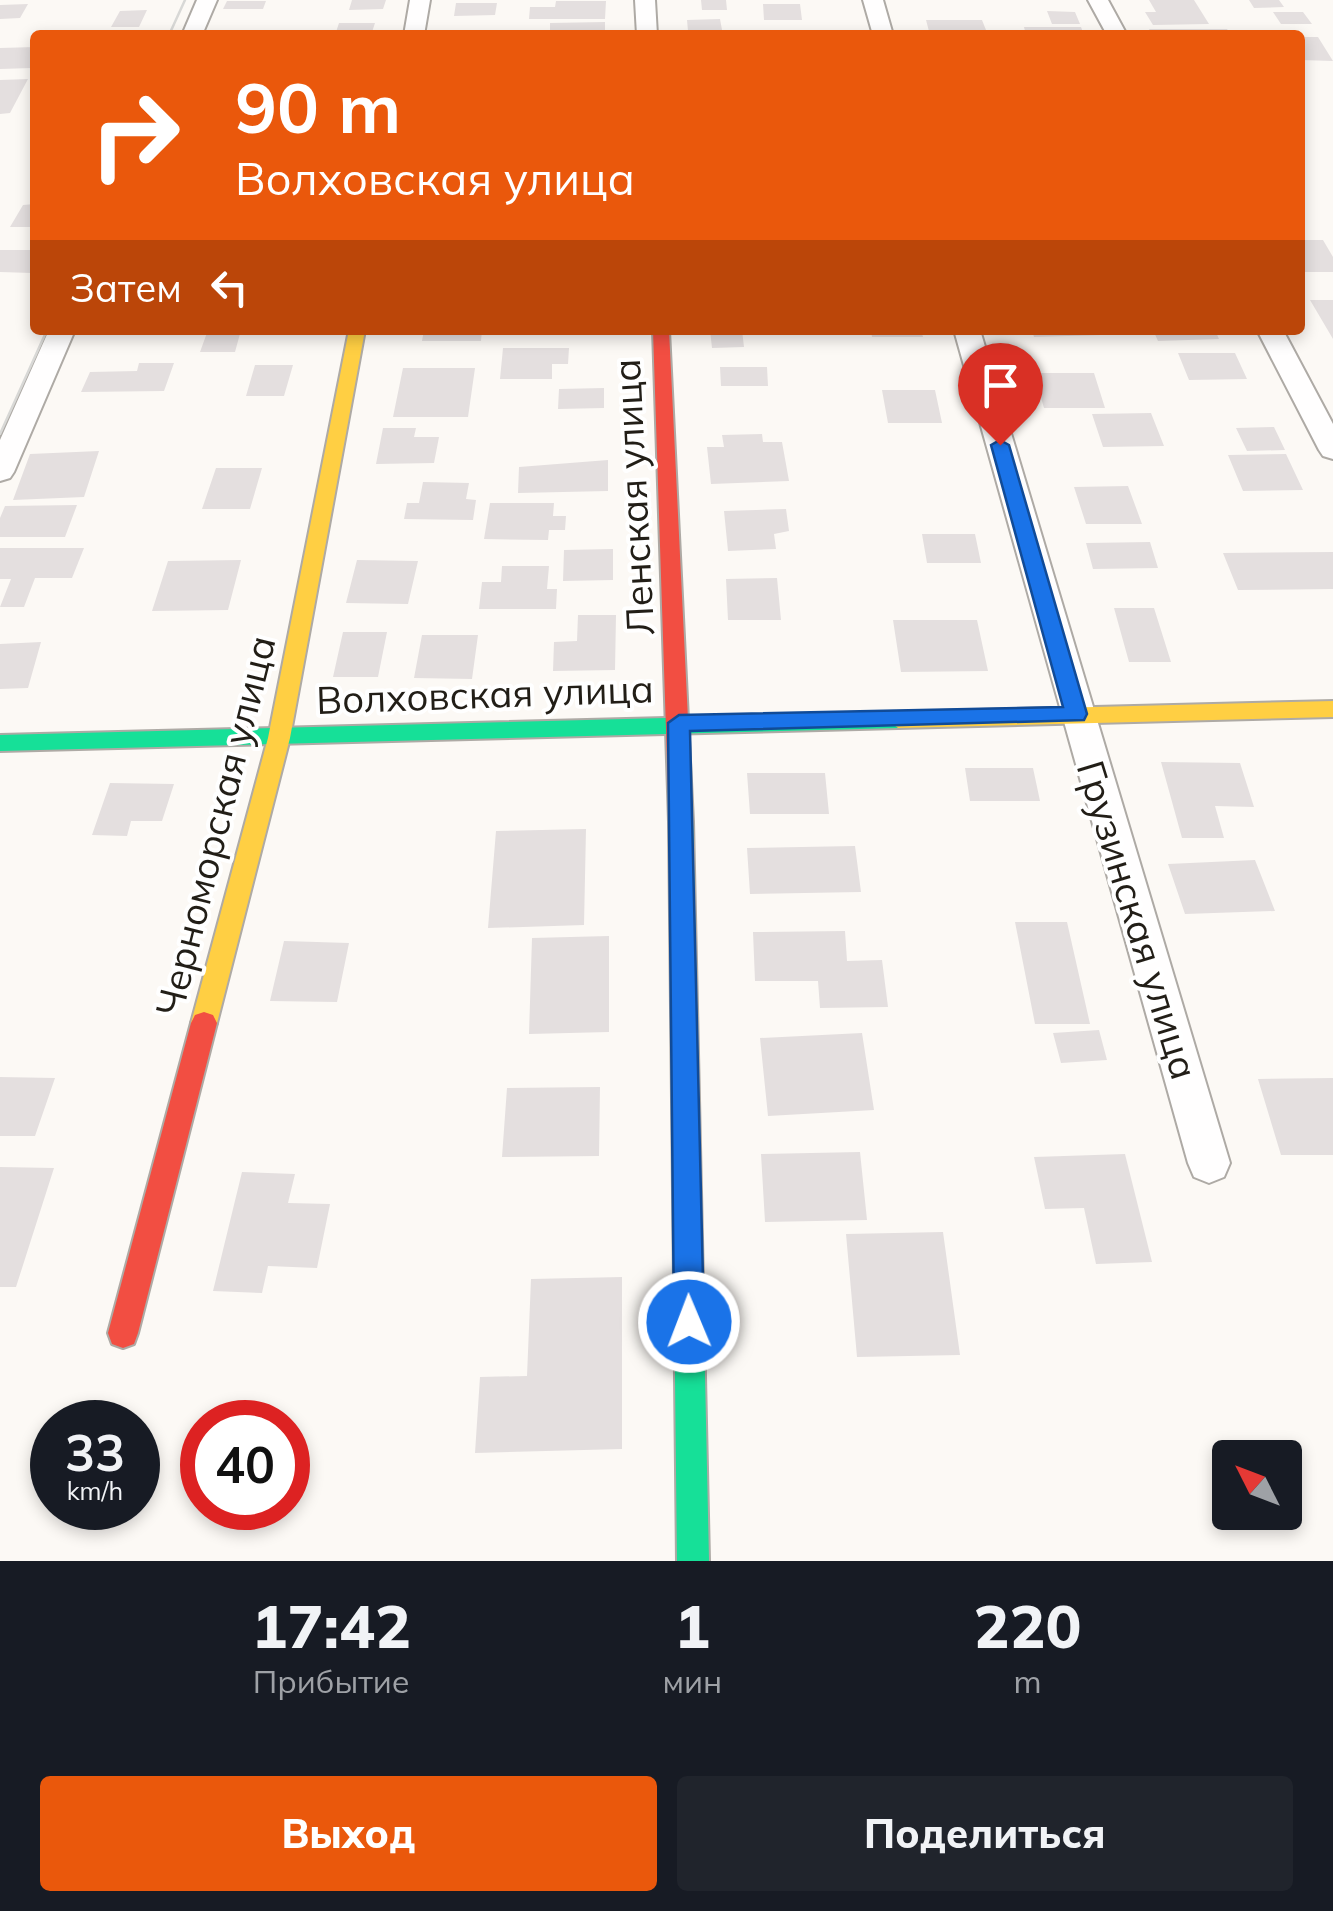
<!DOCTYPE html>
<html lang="ru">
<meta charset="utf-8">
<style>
:root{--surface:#171b24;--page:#20242c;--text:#f1f3f6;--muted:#9ea1a6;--accent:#ea580c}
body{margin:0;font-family:Mulish,sans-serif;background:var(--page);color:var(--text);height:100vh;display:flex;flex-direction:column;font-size:38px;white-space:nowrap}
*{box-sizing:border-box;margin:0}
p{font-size:32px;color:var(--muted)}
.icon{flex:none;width:55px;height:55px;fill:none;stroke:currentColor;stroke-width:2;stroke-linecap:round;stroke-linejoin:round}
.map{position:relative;height:1561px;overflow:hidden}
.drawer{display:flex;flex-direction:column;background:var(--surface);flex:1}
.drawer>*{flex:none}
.top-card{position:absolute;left:30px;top:30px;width:1275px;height:305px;border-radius:10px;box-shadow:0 5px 15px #0003;background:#ea580c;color:#fff;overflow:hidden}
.needle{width:65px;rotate:312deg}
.tools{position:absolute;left:1212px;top:1440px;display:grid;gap:20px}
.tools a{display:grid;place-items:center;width:90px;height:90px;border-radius:10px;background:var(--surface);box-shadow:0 5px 15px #0003;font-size:50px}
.speed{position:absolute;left:30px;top:1400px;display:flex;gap:20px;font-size:50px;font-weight:700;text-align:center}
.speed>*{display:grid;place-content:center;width:130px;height:130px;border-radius:50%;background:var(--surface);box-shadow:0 5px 15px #0003;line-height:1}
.speed small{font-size:25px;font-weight:400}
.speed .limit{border:15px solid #d22;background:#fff;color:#111}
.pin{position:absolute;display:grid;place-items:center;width:85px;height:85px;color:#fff;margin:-102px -42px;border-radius:50% 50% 50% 0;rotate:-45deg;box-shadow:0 0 10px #0007}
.pin .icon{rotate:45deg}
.me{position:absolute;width:110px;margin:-55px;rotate:359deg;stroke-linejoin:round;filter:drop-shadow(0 0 8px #0008)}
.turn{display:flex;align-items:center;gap:35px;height:210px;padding:0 40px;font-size:45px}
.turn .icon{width:130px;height:130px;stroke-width:2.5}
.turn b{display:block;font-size:70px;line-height:85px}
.then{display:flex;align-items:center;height:95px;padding:0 40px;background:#0003;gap:20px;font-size:38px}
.eta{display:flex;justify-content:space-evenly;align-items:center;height:170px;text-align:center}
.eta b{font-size:60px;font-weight:800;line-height:70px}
.action{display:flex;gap:20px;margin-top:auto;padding:20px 40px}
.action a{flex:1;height:115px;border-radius:10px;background:var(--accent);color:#fff;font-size:40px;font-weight:800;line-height:115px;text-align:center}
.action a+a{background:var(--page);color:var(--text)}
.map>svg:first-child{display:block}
.building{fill:#e4dfdf}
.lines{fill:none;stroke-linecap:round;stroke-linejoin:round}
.street-casing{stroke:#aeaaa5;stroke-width:4}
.fast-casing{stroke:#aeaaa5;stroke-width:4}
.slow-casing{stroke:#aeaaa5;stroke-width:4}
.jam-casing{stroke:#aeaaa5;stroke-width:4}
.street{fill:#fffefe;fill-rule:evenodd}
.fast{fill:#16e098;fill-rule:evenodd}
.slow{fill:#ffcf43;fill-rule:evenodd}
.jam{fill:#f24e42;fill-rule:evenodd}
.tram{stroke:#d8d8d6;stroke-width:2.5}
.route{fill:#1a73e8;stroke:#114b97;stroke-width:2.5}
.labels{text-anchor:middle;stroke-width:8;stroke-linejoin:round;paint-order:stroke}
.street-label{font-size:38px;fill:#221e17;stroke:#fff}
</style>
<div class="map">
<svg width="1333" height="1561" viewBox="0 0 1333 1561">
<rect width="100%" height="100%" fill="#fcf9f5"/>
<path class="building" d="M352,0H386L383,9L349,10Z
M701,0H726L727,10H702Z
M1149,0H1194L1209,24L1153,25L1145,12H1156Z
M1249,0H1279L1284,7L1254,8Z
M227,1H266L263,9H223Z
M556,1H606L605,19H529L530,7H555Z
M456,3H497L495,15L454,16Z
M28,4L20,18L0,19V5Z
M763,4H800L802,20H764Z
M147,10L139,27H111L120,11Z
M1047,11L1075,12L1080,24H1052Z
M1273,12H1303L1312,24H1281Z
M720,19L722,30L688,31L687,20Z
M926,20H982L988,35H930Z
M605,22V35H550V23Z
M339,23H375L371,35H335Z
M1024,27H1081L1084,35H1026Z
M1149,29H1227L1231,35H1152Z
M1300,37H1318L1333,61L1300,60Z
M35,47L32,68L0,69V48Z
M28,79L10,113L0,114V80Z
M35,204V227H10L23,205Z
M1300,240H1323L1333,257V272H1300Z
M0,250H35L32,273L0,272Z
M1310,300H1333V339Z
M208,330H241L235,352H200Z
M424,330H482L481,341H422Z
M710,330H742L744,347L712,348Z
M871,330H921L923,337H872Z
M1032,330H1098L1101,335L1034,337Z
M1153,330H1215L1219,339L1158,341Z
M503,348H569L568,364H552V379H500Z
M1178,353H1235L1247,379L1189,380Z
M139,363H174L164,391L81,392L90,372L137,371Z
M255,365H293L284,396H246Z
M720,367H767L768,386H721Z
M403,368H475L468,417H393Z
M1034,373H1094L1105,408H1044Z
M604,388V408L558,409L559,389Z
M882,390H935L942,423H888Z
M1151,413L1164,446L1103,447L1092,414Z
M1274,427L1285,450L1247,451L1236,428Z
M383,428H416L414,437H439L434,463L376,464Z
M762,434L763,442H782L789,481L711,484L707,447H724L722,435Z
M99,451L84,497L13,500L30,454Z
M1286,454L1303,490L1243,491L1228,455Z
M608,460V491L518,493L519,467Z
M216,468H262L250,509H202Z
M423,482L469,483L466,499L476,500L473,520L404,519L407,503H419Z
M1128,486L1142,524H1086L1074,487Z
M490,503H554L553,516H566L565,530H549L548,540L484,539Z
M77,505L65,537H0V518L5,506Z
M786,509L789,531L774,534L776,549L728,551L724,511Z
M922,534H975L981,563H927Z
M1150,542L1158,568L1093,569L1086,543Z
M0,548H84L72,578H35L24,607H0L11,579H0Z
M613,549V580L563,581L564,550Z
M1333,552V589L1238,590L1223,553Z
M241,560L228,610L152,611L168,561Z
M357,560L418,561L408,604L346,603Z
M502,566H549L547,589H557L556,609H479L482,582H501Z
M777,578L781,620H728L726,579Z
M1114,608H1154L1171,662H1129Z
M578,615H616L615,670L553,671L554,642L577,641Z
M893,620H977L988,671L901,672Z
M343,632H387L378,677H333Z
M422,635H478L472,679L414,678Z
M41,642L28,688L0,689V644Z
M1161,762L1240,763L1254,807L1215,806L1224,838H1182Z
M965,768H1033L1040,801H970Z
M747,773H825L829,814H750Z
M110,783L174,784L162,821H131L127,836L92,835Z
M586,829L584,925L488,928L496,831Z
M855,846L861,892L750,894L747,848Z
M1255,860L1275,911L1185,914L1168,864Z
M1015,922H1067L1090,1024H1035Z
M845,931L847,961L882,960L888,1007L820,1008L818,981H755L753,932Z
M609,936V1032L529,1034L532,938Z
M284,941L349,943L337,1002L270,1001Z
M1099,1030L1107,1060L1061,1063L1053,1033Z
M862,1033L874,1110L768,1116L760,1038Z
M0,1077L55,1078L35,1136H0Z
M1333,1078V1155H1281L1258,1079Z
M600,1087L599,1156L502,1157L507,1088Z
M860,1152L867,1220L765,1222L761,1154Z
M1125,1154L1152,1262L1096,1264L1084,1208L1045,1209L1034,1157Z
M0,1167L54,1168L16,1287H0Z
M242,1172L295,1174L288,1203L330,1204L317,1268L268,1266L262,1293L213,1291Z
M943,1232L960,1355L857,1357L846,1234Z
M622,1277V1449L475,1453L480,1377L527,1376L531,1279Z"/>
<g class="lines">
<g class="street-casing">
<path id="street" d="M197,0H217L202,35H182Z
M410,0H430L424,35H404Z
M635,0H655L657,35H637Z
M863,0H883L893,35H873Z
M1088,0H1108L1127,35H1107Z
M49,330H75L14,472L10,478L0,481V440Z
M954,330H980L1230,1163L1224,1177L1209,1183L1194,1177L1188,1163Z
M1257,330H1283L1333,424V459L1323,456L1319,450Z"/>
</g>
<g class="fast-casing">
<path id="fast" d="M898,712L909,720L898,728L0,751V735Z
M681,813L689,816L693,822L709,1561H677L669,822L673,816Z"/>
</g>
<g class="slow-casing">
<path id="slow" d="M349,330H365L290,738L217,1023L213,1031L204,1034L195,1031L191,1023L268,738Z
M1333,701V717L898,728L887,720L898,712Z"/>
</g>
<g class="jam-casing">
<path id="jam" d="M653,330H669L693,822L689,828H673L669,822Z
M204,1012L213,1015L217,1023L138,1333L134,1344L123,1348L112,1344L108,1333L191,1023L195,1015Z"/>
</g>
<use href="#street" class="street"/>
<use href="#fast" class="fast"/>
<use href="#slow" class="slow"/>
<use href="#jam" class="jam"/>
<path class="tram" d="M169,35L185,0
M0,434L47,330"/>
</g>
<path class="route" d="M1000,440L1009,445L1087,714L1084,720L690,731L704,1322L699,1332L689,1336L678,1332L674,1322L668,723L679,715L1063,707L991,445Z"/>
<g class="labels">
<g class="street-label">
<text transform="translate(634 497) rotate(-93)" y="13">Ленская улица</text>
<text transform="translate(485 695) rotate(-2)" y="13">Волховская улица</text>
<text transform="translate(216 826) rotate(-76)" y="13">Черноморская улица</text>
<text transform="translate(1137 920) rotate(73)" y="13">Грузинская улица</text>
</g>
</g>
</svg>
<div class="tools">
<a><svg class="needle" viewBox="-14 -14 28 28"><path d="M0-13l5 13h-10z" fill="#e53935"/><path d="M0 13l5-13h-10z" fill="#9ea1a6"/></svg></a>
</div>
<div class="speed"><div>33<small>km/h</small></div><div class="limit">40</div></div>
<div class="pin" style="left:1000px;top:445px;background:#d93025"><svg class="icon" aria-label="arrive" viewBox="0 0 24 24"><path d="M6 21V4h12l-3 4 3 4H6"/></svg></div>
<svg class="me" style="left:689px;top:1322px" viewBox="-20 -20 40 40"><circle r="17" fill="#1a73e8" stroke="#fff" stroke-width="3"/><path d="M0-11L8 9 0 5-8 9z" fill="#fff"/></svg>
<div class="top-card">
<div class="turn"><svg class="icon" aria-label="right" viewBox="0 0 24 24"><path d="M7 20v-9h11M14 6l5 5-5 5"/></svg><div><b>90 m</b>Волховская улица</div></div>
<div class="then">Затем<svg class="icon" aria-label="left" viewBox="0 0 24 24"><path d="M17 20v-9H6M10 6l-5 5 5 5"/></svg></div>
</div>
</div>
<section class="drawer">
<div class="eta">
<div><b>17:42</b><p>Прибытие</p></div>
<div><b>1</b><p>мин</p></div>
<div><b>220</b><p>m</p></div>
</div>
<div class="action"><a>Выход</a><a>Поделиться</a></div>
</section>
